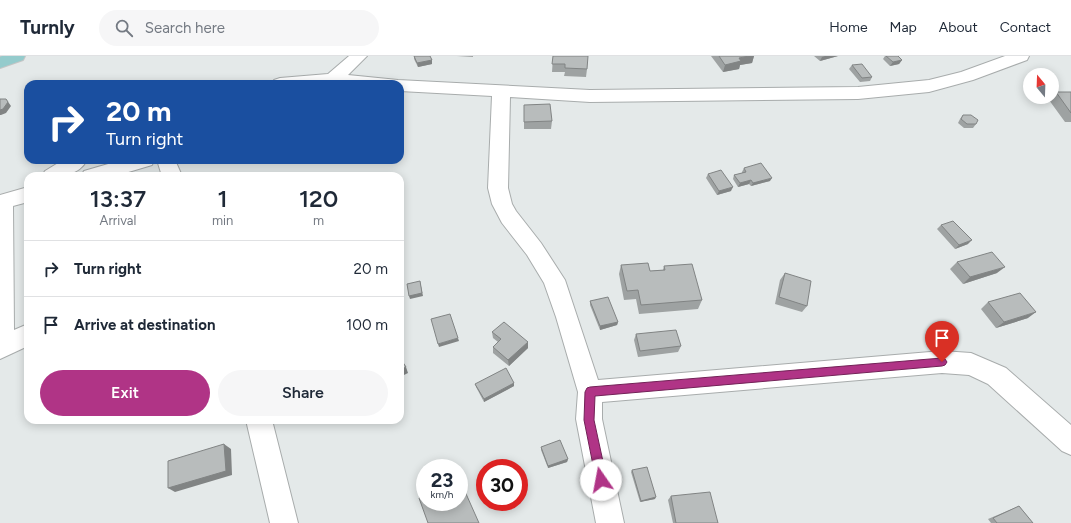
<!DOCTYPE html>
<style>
:root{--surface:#fff;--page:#f6f6f7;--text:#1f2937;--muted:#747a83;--line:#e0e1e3;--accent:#b03486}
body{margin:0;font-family:Figtree,sans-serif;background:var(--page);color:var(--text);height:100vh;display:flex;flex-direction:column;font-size:15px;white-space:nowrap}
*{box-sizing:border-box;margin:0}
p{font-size:13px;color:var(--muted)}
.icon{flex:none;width:22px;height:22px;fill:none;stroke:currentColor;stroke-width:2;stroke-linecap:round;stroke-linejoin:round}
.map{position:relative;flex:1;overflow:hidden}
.details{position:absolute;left:24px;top:116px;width:380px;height:252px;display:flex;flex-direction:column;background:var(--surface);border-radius:12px;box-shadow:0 2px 10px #0003}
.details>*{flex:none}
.banner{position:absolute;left:24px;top:24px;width:380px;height:84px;border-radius:12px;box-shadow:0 2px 10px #0003;background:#1a4fa0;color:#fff;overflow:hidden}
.needle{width:26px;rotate:341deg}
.controls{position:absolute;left:1023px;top:12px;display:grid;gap:8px}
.controls a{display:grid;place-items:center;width:36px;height:36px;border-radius:50%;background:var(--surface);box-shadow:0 2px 10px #0003;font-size:20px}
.speed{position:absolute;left:416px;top:403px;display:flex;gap:8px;font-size:20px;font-weight:700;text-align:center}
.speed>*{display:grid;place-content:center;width:52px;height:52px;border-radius:50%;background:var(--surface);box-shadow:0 2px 10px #0003;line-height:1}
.speed small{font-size:10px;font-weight:400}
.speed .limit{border:6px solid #d22;background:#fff;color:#111}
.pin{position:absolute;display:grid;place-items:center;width:34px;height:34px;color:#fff;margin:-41px -17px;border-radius:50% 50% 50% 0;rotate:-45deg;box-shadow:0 0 4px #0007}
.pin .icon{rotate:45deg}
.me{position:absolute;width:44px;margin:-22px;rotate:348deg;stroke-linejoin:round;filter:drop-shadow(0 0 3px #0008)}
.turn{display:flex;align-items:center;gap:14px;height:84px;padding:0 16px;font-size:18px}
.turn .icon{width:52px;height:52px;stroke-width:2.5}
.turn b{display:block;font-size:28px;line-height:34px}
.eta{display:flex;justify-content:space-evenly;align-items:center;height:68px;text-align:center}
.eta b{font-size:24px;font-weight:600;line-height:28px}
.primary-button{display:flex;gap:8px;margin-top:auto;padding:8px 16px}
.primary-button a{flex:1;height:46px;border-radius:24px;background:var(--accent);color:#fff;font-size:16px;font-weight:600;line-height:46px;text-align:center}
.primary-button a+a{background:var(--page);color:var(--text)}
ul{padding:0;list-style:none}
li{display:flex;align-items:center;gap:12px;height:56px;padding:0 16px;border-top:1px solid var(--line)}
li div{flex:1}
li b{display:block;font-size:15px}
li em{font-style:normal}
header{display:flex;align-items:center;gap:24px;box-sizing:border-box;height:56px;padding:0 20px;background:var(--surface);border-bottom:1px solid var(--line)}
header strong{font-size:19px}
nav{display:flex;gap:22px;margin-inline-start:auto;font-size:14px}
.search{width:280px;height:36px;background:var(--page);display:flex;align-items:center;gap:10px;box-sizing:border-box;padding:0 14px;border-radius:22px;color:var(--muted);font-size:15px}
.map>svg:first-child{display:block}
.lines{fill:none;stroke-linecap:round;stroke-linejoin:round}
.minor-casing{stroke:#a8acac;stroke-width:2}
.major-casing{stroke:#c4c5c5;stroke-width:2}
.minor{fill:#fff;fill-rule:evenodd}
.major{fill:#94cbcc;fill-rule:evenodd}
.wall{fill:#9ea2a2}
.shaded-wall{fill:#818484}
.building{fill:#b8bcbc;stroke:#818484}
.route{fill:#b03486;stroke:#722257}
</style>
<header>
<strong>Turnly</strong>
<div class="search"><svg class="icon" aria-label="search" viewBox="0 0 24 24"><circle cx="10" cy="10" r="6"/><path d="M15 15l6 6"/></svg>Search here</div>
<nav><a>Home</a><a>Map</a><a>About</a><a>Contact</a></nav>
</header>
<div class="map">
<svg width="1071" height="467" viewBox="0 0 1071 467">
<rect width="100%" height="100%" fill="#e4e9e9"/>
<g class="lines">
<g class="minor-casing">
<path id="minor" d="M349,0H367L348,19L398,24L590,34L858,31L929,24L961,16L1005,0H1029L1027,4L973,24L929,36L858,43L590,46L510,41L508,132L512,148L516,155L541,187L565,224L598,324L942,295L971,297L1006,312L1071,369V399L1062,395L988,328L969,319L942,317L602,346V363L624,467H596L576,363L578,336L556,261L544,227L527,199L502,167L492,148L488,132L492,40L400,35V28H271L274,24L280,22L328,18Z
M63,104H87C78,121 59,120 42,120L45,115Z
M122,104H154L152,109L115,120H81L84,115Z
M157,104H175L182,120H162Z
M28,131V146L13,150L14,274L28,268V290L0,303V139Z
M246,364H272L298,467H270Z"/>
</g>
<g class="major-casing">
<path id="major" d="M2,0H25L23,4L0,12V1Z"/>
</g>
<use href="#minor" class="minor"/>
<use href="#major" class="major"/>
</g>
<path class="wall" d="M414,0H430L432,4V8L418,11L414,3Z
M457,0H473V1Z
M553,0L587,13L586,21L564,20L565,16H552Z
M711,0H754L752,7L740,9L739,13L723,16Z
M814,0H838L820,5Z
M885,0H898L902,4L899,8L890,10L883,3Z
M852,9L872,21L870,25L860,26L849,13Z
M1056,36H1071V66H1065L1049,44Z
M524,49L552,65L551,73H524Z
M963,59L976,68L973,72H964L958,67L960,63Z
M744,112L770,125L751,130L749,128L738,131L733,123L734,119L742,117V116Z
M708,118L731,135L717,139L706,122Z
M941,169L968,188L955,193L937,173Z
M957,206L997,217L963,228L950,213Z
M621,209L650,215L663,214L664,210L702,244L698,253L639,258L636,243L624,244L619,218Z
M785,217L807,250L802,256L775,248L780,224Z
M590,245L618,266L617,269L600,274L590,249Z
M988,246L1028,262L996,272L981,253Z
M492,276L528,286V292L509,310L493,297V291L498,286L493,282Z
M636,278L681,290L678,296L638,301L634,284Z
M514,327V330L484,346L476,331L475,328Z
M541,391L568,403L567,406L548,412L541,394Z
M632,414L655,443L640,446L631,416Z
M671,440L718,467H673L668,444Z
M1019,450L1033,467H991L988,463Z"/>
<path class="shaded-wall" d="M749,0H754L752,7L740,9L739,13L723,16L725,9L739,2Z
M825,0H838L820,5L822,1Z
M432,4V8L418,11L417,7Z
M902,4L899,8L890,10L893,6Z
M6,43L11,50L6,57L1,59H0V54Z
M772,122L770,125L751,130L753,127Z
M751,124L749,128L738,131L740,127Z
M733,131L731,135L717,139L719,135Z
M972,184L968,188L955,193L959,189Z
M1005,211L997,217L963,228L970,221Z
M420,225L423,240L410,243L409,240Z
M1036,256L1028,262L996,272L1004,266Z
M618,266L617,269L600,274V270Z
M458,282L459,285L439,291L438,288Z
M528,286V292L509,310L508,304Z
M406,311L408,317L400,321V314Z
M514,327V330L484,346V343Z
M224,388L231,393L232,419L175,436L168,432Z
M568,403L567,406L548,412V410Z
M656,441L655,443L640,446L641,445Z"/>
<path class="building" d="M414,0H430L432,4L417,7Z
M553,0H588L587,13L565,12V8H552Z
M719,0H749L739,2L741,5L725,9Z
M886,0H898L902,4L893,6Z
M862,8L872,21L862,22L852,9Z
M1056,36H1071V57Z
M0,43H6L8,46L3,53L0,54Z
M550,48L552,65L524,66V49Z
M963,59H971L978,64L976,68H967L961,63Z
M761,107L772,122L753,127L751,124L740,127L734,119L746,116L744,112Z
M721,114L733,131L719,135L708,118Z
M953,165L972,184L959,189L941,169Z
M992,196L1005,211L970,221L957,206Z
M648,207L650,215L665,214L664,210L692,208L702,244L641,249L638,234L627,235L621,209Z
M785,217L811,225L807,250L779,241Z
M420,225L422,237L409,240L407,228Z
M1020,237L1036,256L1004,266L988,246Z
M608,241L618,266L600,270L590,245Z
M450,258L458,282L438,288L431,263Z
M504,266L528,286L508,304L493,291L501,283L492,276Z
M676,274L681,290L640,295L636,278Z
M400,302L406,311L400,314Z
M506,312L514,327L484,343L475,328Z
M560,384L568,403L548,410L541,391Z
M224,388L226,415L168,432V405Z
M647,411L656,441L641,445L632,414Z
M459,422L479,467H428L419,442L425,439V446H459Z
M710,436L718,467H676L671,440Z
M1019,450L1033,467H997L993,462Z"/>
<path class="route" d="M942,302L945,303L947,306L945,309L942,310L595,340L594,364L607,424L605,427L601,429L597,427L596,424L584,364L585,336L587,332L590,331Z"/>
</svg>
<div class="controls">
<a><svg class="needle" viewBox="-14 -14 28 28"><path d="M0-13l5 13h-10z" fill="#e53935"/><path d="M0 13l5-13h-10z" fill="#747a83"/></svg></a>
</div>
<div class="speed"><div>23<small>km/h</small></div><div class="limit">30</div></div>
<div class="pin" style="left:942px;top:306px;background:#d93025"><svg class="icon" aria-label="arrive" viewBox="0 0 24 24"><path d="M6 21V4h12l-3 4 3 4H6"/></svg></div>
<svg class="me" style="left:601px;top:424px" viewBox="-20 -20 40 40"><circle r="19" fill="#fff"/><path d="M0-13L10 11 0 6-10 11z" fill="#b03486"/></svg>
<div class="banner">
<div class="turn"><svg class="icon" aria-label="right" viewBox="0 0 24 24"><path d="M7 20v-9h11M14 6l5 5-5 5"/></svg><div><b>20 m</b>Turn right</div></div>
</div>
<section class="details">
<div class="eta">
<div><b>13:37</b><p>Arrival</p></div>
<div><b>1</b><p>min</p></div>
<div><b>120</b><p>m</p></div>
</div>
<ul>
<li><svg class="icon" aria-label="right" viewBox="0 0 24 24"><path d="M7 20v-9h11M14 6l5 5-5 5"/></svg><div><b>Turn right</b></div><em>20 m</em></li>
<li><svg class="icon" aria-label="arrive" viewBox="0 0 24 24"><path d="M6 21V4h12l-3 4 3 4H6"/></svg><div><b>Arrive at destination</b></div><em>100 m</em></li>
</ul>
<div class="primary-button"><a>Exit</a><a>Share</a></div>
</section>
</div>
